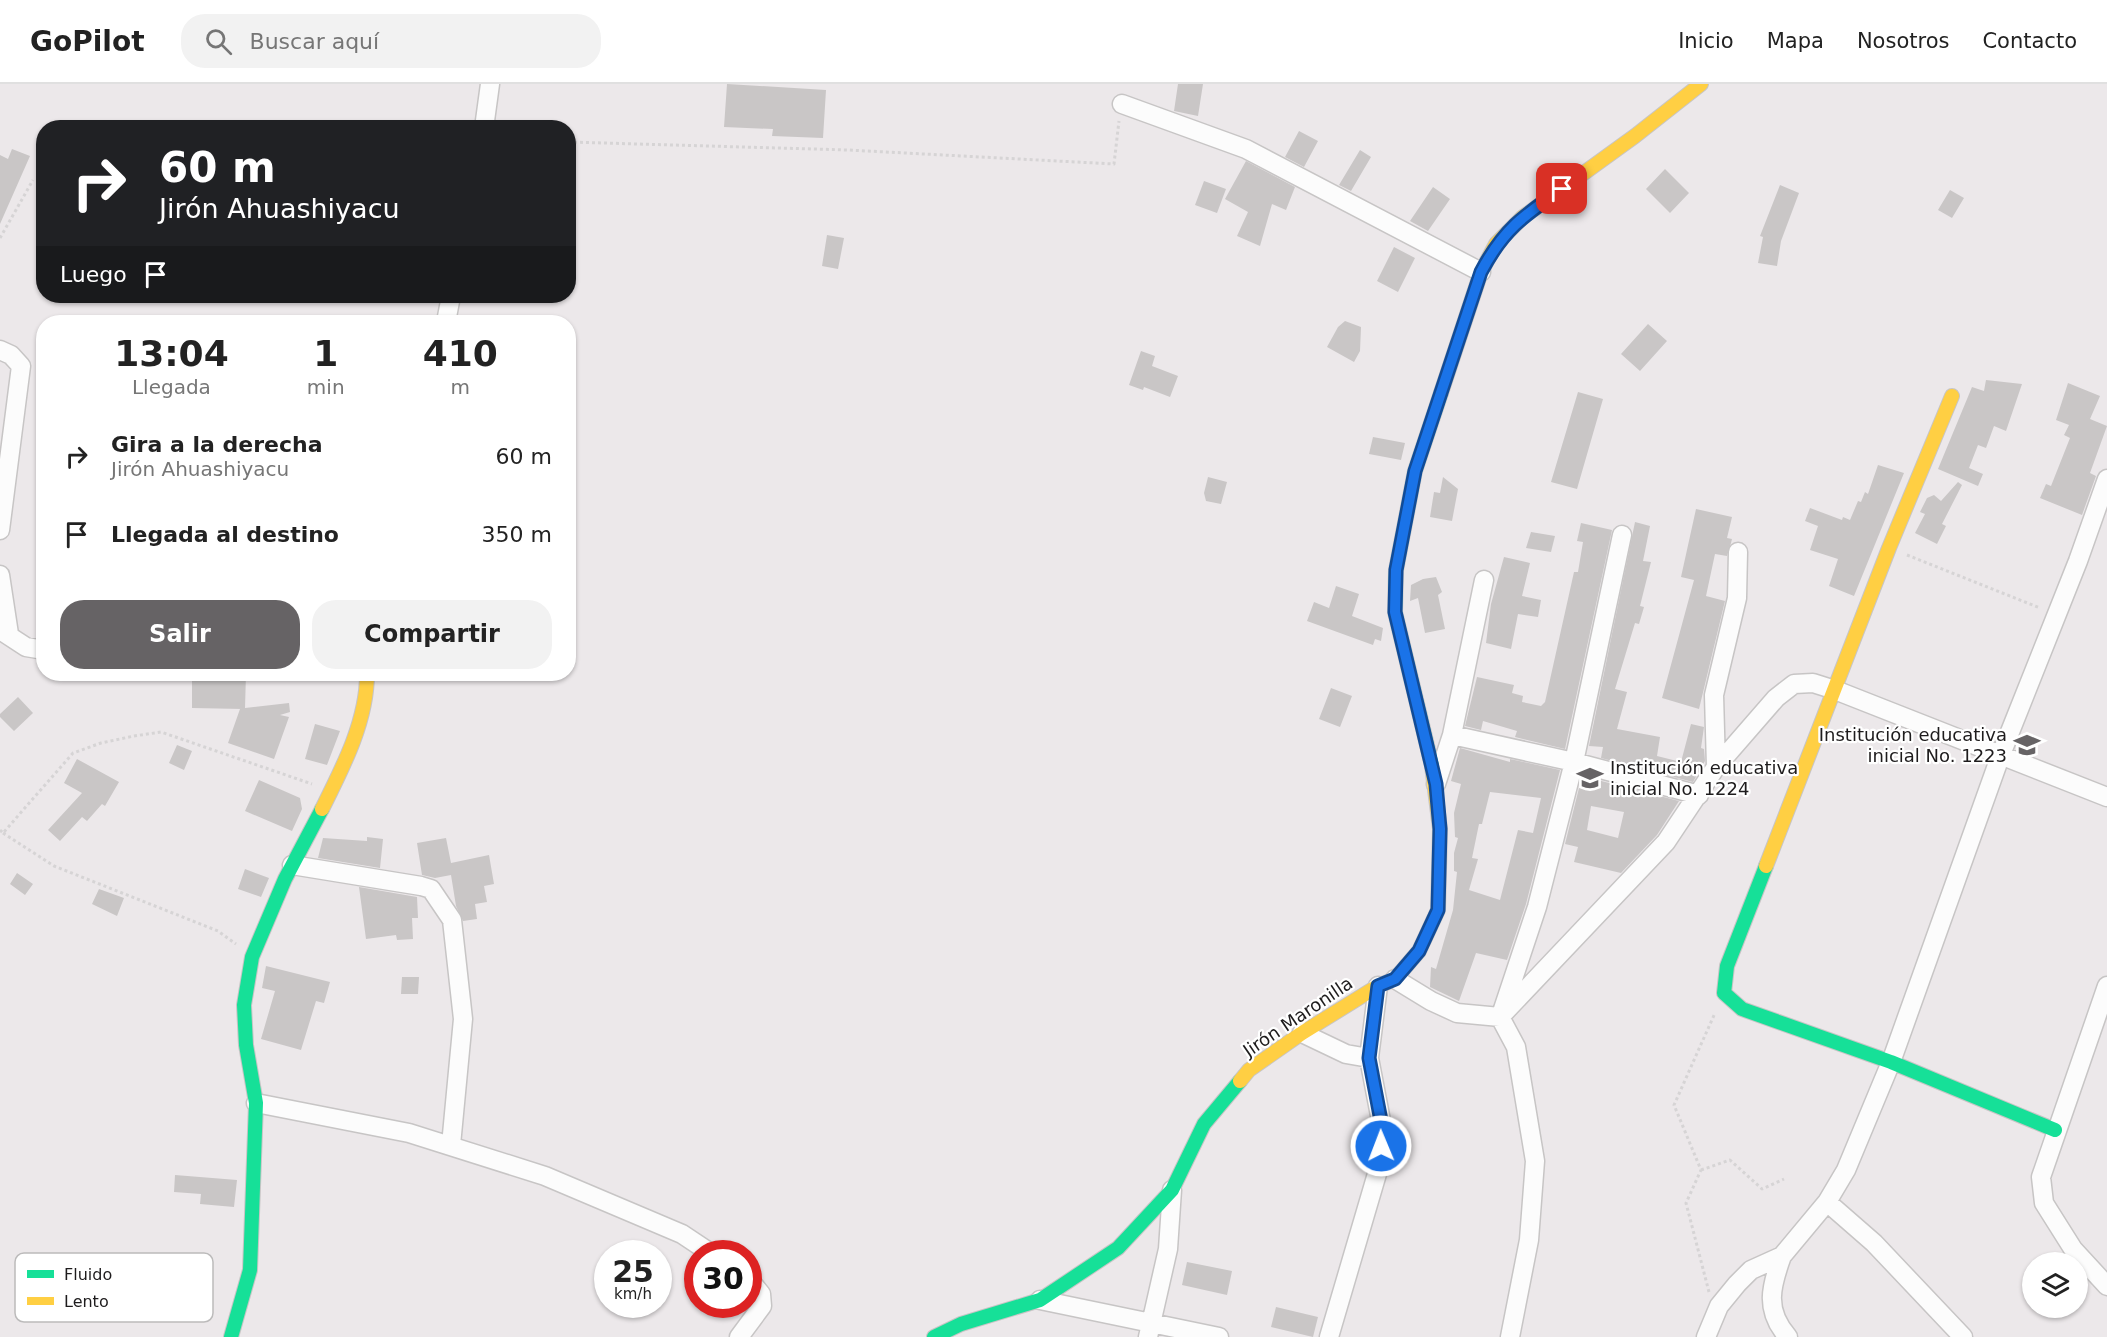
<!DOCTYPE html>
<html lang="es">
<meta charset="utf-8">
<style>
:root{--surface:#fff;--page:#f2f2f2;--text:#222;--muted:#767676;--line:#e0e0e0;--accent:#666365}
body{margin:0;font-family:"DejaVu Sans",sans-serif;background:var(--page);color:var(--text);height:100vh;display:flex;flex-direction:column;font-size:22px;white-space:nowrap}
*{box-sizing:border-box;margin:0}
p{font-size:20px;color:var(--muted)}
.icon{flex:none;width:33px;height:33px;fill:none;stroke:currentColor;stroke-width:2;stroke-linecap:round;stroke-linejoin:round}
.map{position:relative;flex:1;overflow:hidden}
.sheet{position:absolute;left:36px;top:231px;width:540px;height:366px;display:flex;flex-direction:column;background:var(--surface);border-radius:24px;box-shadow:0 2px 4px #0004}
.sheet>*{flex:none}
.banner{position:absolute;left:36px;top:36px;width:540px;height:183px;border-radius:24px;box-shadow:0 2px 4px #0004;background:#202124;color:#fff;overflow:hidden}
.fabs{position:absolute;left:2022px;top:1168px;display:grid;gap:12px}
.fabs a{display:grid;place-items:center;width:66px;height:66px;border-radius:50%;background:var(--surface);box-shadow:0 2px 4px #0004;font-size:30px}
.speed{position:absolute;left:594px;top:1156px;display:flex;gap:12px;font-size:30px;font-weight:700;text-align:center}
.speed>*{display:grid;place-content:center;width:78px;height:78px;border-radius:50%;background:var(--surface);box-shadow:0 2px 4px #0004;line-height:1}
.speed small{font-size:15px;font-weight:400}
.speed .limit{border:9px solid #d22;background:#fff;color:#111}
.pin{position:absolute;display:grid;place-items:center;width:51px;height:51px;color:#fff;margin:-26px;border-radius:12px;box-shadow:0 3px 9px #0006}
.me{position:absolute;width:66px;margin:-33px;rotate:359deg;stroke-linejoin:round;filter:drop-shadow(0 0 4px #0008)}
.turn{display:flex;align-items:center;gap:21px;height:126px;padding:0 24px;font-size:27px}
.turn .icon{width:78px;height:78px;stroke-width:2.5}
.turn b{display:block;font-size:42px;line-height:51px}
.then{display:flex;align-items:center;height:57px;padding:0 24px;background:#0003;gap:12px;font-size:22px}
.eta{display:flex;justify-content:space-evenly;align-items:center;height:102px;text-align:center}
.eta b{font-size:36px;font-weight:600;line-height:42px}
.action{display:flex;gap:12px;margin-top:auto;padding:12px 24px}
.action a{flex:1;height:69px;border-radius:24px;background:var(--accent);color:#fff;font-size:24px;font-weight:600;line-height:69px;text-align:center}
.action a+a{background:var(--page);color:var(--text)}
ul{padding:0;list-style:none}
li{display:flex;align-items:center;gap:18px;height:78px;padding:0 24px}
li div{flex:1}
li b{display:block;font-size:22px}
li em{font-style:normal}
header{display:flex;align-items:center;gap:36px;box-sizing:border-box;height:84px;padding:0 30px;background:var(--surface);border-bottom:2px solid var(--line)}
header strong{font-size:28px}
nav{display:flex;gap:33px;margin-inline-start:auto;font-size:21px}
.search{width:420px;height:54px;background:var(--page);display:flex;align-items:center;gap:15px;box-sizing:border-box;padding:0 21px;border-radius:24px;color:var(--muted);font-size:22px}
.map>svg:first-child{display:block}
.building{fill:#c9c6c6;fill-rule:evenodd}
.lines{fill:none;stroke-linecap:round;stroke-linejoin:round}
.street-casing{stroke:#c7c5c5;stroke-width:21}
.fast-casing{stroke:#c7c5c5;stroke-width:16}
.slow-casing{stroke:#c7c5c5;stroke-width:16}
.path{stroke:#d6d4d5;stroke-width:3;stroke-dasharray:3 3;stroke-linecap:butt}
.street{stroke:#fcfcfc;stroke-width:18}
.fast{stroke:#16e098;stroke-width:14}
.slow{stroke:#ffcf43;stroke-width:14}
.route-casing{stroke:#114b97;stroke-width:15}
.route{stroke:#1a73e8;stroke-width:10}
.labels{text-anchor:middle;stroke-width:4.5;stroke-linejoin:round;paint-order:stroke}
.poi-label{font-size:18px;fill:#1e1c1d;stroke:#fff;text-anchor:end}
.street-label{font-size:18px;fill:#1e1c1d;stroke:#fff}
.key{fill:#fff;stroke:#bcbbbb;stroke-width:1.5}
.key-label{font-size:16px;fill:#1e1c1d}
</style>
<header>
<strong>GoPilot</strong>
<div class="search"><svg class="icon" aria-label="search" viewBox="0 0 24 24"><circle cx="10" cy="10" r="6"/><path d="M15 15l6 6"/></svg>Buscar aquí</div>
<nav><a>Inicio</a><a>Mapa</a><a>Nosotros</a><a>Contacto</a></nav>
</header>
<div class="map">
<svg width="2107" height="1253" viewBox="0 0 2107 1253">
<rect width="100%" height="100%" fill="#ece8ea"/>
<path class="building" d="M727,0L826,6L823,54L772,52L773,45L724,43Z
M1178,0H1203L1198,32L1174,27Z
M1299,47L1318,57L1304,83L1285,73Z
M12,65L30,72L0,140V71L8,75Z
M1360,66L1371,73L1351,107L1339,101Z
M1246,77L1295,103L1286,126L1272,120L1260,162L1237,152L1248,128L1225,115Z
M1665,85L1689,109L1670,129L1646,105Z
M1204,97L1226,105L1217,129L1195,121Z
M1780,101L1799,109L1781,157L1777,182L1758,179L1763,153L1760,152Z
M1433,103L1450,115L1428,147L1410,137Z
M1950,106L1964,114L1952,134L1938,126Z
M827,151L844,154L838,185L822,182Z
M1394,163L1415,174L1398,208L1377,197Z
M1345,237L1361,243L1360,267L1354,278L1327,263L1338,243Z
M1648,240L1667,257L1640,287L1621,270Z
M1141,267L1155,272L1152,282L1178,292L1170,313L1144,303L1143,306L1129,301Z
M1986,296L2022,300L2006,347L1994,342L1986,364L1978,361L1969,384L1983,390L1978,402L1938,385L1972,303L1984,307Z
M2068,299L2100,312L2090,335L2107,342L2090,389L2096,392L2082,431L2040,414L2046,400L2051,402L2070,354L2064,351L2069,341L2056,336Z
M1578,308L1603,315L1577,405L1551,398Z
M1373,353L1405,359L1401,376L1369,370Z
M1878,381L1904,389L1854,512L1829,502L1838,475L1810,466L1818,442L1805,437L1810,424L1842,436L1843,433L1850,436L1858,417L1861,418L1865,408L1868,410Z
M1208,393L1227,398L1221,420L1206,417L1204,409Z
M1443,393L1458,405L1452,437L1430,433L1434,408L1440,409Z
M1958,398L1962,401L1942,440L1946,442L1937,460L1915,449L1925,430L1920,428L1927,414L1934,411L1941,417Z
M1696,425L1732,433L1727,454L1732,455L1731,459L1727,472L1715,470L1706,512L1725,517L1699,625L1662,614L1694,496L1681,493Z
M1635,438L1650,442L1643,477L1651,478L1640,522L1644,523L1639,540L1635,539L1615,605L1627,608L1617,645L1660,653L1657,672L1681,678L1691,640L1704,643L1701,664L1704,665L1705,677L1693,698L1601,674L1603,663L1589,662Z
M1581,439L1612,446L1565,665L1515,653L1517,647L1483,637L1481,646L1465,642L1477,593L1514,601L1512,609L1523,612L1522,618L1541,622L1545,618L1574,488H1578L1583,458L1577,457Z
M1531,448L1555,452L1551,468L1526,464Z
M1504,473L1530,479L1522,512L1541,516L1538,533L1518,530L1511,565L1486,559L1491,520Z
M1436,493L1442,508L1438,511L1445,545L1425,549L1418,514L1410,517L1411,501L1423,495Z
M1336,502L1359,510L1352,532L1383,544L1381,557L1375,555L1373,561L1307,537L1314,518L1329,524Z
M192,590H246L245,624L289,619L290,628L280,631L289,633L274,675L228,659L240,625H243L192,624Z
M1331,604L1352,612L1340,643L1319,635Z
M18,613L33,629L14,647L0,633V630Z
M315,640L340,647L327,681L305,675Z
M177,661L192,667L184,686L169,679Z
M1460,664L1510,678V675L1560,686L1526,820L1507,876L1476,869L1459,917L1430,903L1431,883L1436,885L1453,826L1457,788L1454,787V769L1458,754L1455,753L1454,729L1461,700L1451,697ZM1490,708L1541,714L1533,749L1518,746L1500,816L1469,806L1478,775L1472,774L1479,740H1482Z
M77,675L119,698L105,722L102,720L87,737L82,733L60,757L48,746L82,709L64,699Z
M1582,692L1679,717L1657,751L1621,789L1574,778L1578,763L1565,760ZM1591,722L1624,728L1618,754L1587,746Z
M259,696L300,714L302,725L292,747L245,727Z
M367,753L383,755L380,784L318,774L323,754L367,757Z
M446,754L451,779L489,771L494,800L484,802L487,818L475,820L477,835L463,837L456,822L451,791L435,794L422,791L417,759Z
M245,785L269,794L261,813L238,805Z
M17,789L33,800L25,811L10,800Z
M359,803L417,813L418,834H412L413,855L397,856L396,851L366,855Z
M99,805L124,814L117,832L92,820Z
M266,882L330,898L324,919L316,917L301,966L261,955L275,907L262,904Z
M402,893H419L418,910H401Z
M175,1091L237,1096L234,1123L200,1120L201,1110L174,1108Z
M1187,1178L1232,1187L1227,1211L1182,1201Z
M1276,1223L1318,1233L1313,1253L1271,1243Z"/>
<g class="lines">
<g class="street-casing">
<path id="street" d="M1122,20L1246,65L1481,188
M484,44L490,0
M446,238L451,212
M0,266L11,271L21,282L0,446
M0,491L9,550
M0,546L26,563L44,566
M1452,651L1484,496
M1716,683L1714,611L1737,514L1738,468
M1436,700L1452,651L1574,678L1699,711
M292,781L421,802L431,805L452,836L463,935L451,1061
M1395,895L1431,917L1457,929L1500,933
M2107,902L2041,1093L2044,1119L2073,1165L2107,1202
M1503,925L1537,823L1574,678L1622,451
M1500,933L1666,758L1716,683L1776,614L1794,600L1813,599L1835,606L2107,713
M1500,933L1516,963L1535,1077L1529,1156L1510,1253
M1302,949L1346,970L1369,974
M256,1019L409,1049L545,1092L682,1150L712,1170
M1827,1118L1874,1159L1963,1253
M1782,1172C1771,1202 1764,1226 1788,1253
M1040,1216L1219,1253
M739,1253L762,1222L761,1210L748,1194
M1148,1253L1168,1165L1172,1106
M1329,1253L1379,1083L1382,1042L1369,974L1378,902
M1706,1253L1719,1222L1737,1200L1751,1186L1782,1172L1827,1118L1846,1086L1891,978L2000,673L2078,477L2107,395"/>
</g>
<g class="fast-casing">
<path id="fast" d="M1432,682L1395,528L1396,486L1415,387L1441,309
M1766,782L1727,882L1724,909L1742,925L1891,978L2055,1046
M231,1253L250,1186L256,1019L246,961L244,921L252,873L285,795L322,725
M934,1253L961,1240L1040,1216L1118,1164L1172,1106L1204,1040L1240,997"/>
</g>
<g class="slow-casing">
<path id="slow" d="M1441,309L1481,188L1496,160L1523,133L1635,52L1701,0
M322,725C343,683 367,637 367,590
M1766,782L1889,464L1952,312
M1240,997L1249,986L1302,949L1378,902L1395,895L1419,867L1438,826L1440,745L1432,682"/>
</g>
<path class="path" d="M568,58L848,66L1114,80L1119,37
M0,154L33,96
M1907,471L2040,524
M0,746L3,749L73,669L101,659L134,652L161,648L312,700
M3,749L54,782L218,847L236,860
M1701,1086L1730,1076L1762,1105L1784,1095
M1709,1208L1686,1119L1701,1086L1674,1021L1715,929"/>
<use href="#street" class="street"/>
<use href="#fast" class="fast"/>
<use href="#slow" class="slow"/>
</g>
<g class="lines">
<g class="route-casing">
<path id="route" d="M1381,1062L1382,1042L1369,974L1378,902L1395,895L1419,867L1438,826L1440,745L1436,700L1395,528L1396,486L1415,387L1481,188C1503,146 1523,132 1562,105"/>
</g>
<use href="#route" class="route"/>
</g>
<defs>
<g id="school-bare" transform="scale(2.07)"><path d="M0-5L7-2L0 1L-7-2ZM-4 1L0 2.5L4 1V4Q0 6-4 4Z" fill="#666365" stroke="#fff" stroke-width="2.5" paint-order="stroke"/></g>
</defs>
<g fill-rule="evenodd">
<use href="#school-bare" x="2027" y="661"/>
<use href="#school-bare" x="1590" y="694"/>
</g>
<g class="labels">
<g class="poi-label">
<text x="2007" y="657">Institución educativa<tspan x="2007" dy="21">inicial No. 1223</tspan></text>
<text x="1610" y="690" text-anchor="start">Institución educativa<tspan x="1610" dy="21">inicial No. 1224</tspan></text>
</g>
<g class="street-label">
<text transform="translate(1298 933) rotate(-34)" y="6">Jirón Maronilla</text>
</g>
</g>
<rect x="15" y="1169" width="198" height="69" rx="9" class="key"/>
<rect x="27" y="1186" width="27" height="8" fill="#16e098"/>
<rect x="27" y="1213" width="27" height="8" fill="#ffcf43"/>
<g class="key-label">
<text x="64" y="1196">Fluido</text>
<text x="64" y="1223">Lento</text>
</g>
</svg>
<div class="fabs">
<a><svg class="icon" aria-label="layers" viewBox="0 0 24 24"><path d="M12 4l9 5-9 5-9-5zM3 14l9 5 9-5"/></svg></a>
</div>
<div class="speed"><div>25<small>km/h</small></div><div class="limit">30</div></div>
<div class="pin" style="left:1562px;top:105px;background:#d93025"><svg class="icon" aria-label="arrive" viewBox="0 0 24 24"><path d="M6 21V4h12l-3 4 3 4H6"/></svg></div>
<svg class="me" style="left:1381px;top:1062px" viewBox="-20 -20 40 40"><circle r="17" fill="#1a73e8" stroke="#fff" stroke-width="3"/><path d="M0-11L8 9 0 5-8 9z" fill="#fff"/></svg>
<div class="banner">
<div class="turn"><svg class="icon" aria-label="right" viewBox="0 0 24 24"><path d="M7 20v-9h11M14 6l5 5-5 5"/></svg><div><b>60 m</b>Jirón Ahuashiyacu</div></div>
<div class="then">Luego<svg class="icon" aria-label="arrive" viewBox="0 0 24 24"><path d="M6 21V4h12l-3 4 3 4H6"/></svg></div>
</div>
<section class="sheet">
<div class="eta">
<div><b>13:04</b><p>Llegada</p></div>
<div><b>1</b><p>min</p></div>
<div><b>410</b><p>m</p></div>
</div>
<ul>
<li><svg class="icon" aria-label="right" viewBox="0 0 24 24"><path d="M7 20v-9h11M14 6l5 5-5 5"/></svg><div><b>Gira a la derecha</b><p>Jirón Ahuashiyacu</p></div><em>60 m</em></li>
<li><svg class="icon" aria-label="arrive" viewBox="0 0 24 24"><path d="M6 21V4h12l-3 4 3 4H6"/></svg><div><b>Llegada al destino</b></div><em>350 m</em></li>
</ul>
<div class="action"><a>Salir</a><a>Compartir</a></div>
</section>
</div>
